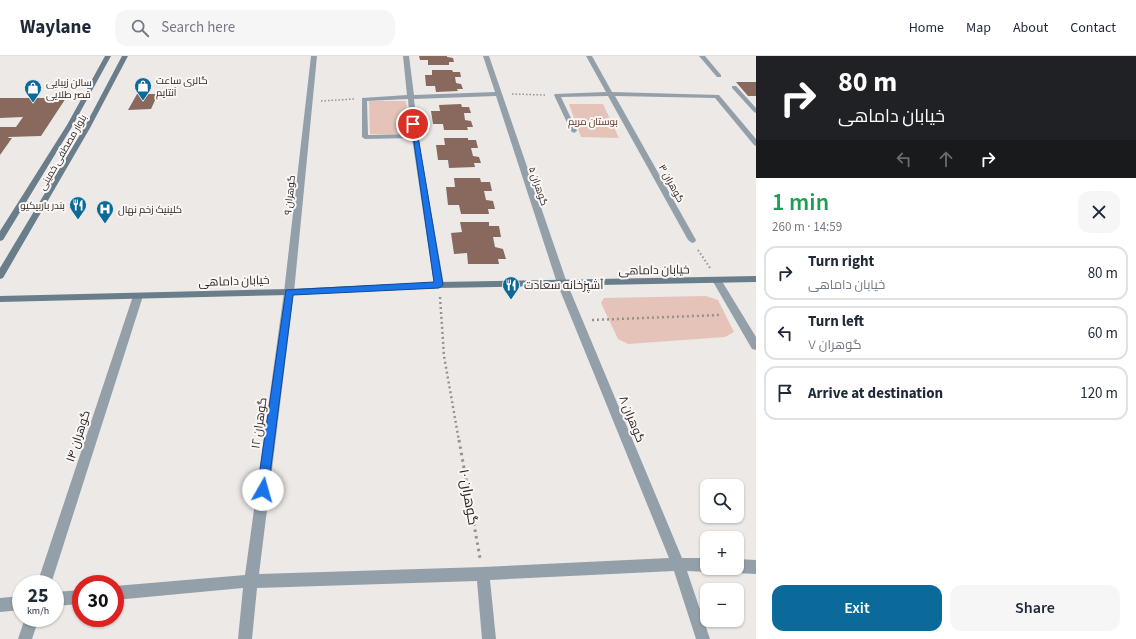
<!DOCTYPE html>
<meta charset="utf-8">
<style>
:root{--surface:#fff;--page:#f6f6f7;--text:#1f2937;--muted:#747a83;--line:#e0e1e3;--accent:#0b6a99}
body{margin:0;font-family:"Source Sans 3",Cairo,sans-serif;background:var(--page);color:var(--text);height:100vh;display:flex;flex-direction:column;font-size:15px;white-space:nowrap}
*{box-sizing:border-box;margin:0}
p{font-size:13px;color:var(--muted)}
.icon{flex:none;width:22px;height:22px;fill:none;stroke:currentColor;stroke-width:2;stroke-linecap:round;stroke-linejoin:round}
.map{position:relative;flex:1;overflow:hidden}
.sheet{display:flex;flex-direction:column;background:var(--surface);width:380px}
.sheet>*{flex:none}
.hud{background:#202124;color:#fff;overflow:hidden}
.controls{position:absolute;left:700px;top:423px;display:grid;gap:8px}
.controls a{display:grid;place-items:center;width:44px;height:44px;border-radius:8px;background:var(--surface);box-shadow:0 1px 3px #0004;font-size:20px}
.speed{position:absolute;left:12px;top:519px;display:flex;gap:8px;font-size:20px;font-weight:700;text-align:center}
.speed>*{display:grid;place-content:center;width:52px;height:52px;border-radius:50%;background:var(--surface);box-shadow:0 1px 3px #0004;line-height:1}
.speed small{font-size:10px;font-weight:400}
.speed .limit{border:6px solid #d22;background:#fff;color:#111}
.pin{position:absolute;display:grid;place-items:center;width:34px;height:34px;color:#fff;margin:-17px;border:2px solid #fff;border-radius:50%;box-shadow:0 1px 4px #0007}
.me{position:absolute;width:44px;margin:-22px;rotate:7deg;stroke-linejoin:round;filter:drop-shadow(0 0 3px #0008)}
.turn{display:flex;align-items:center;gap:14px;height:84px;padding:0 16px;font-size:18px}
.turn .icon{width:52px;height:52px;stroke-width:2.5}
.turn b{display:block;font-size:28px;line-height:34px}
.lanes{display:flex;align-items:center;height:38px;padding:0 16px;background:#0003;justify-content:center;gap:20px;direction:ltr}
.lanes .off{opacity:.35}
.round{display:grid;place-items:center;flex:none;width:42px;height:42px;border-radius:12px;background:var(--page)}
.overview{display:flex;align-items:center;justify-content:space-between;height:68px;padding:0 16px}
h1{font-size:24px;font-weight:600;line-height:30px;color:#1e9e55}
.button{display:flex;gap:8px;margin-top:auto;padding:8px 16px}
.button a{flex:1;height:46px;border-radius:12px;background:var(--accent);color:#fff;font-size:16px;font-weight:600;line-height:46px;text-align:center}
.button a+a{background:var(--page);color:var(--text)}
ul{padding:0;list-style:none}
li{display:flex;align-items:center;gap:12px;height:54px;margin:0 8px 6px;padding:0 8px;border:2px solid var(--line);border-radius:12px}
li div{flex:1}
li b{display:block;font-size:15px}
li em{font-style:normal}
header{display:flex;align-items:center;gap:24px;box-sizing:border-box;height:56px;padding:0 20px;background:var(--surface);border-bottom:1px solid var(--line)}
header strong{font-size:19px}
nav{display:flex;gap:22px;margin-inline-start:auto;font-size:14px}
.search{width:280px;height:36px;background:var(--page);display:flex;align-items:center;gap:10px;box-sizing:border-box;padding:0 14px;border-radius:12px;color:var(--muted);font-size:15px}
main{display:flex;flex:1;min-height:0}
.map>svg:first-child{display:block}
.green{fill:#e5c3b8}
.building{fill:#89695e}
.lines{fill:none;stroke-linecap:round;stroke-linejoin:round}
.path-far3{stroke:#959290;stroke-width:1.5;stroke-dasharray:1.5 2;stroke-linecap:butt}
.path-far2{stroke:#959290;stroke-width:2;stroke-dasharray:1.5 2.5;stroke-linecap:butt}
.path-far1{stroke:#959290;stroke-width:2.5;stroke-dasharray:2 3;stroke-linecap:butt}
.path{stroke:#959290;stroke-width:3;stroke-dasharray:2.5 4;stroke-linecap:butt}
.lane{fill:#94a0a9;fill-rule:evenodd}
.street{fill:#94a0a9;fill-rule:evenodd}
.secondary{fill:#6a7d8a;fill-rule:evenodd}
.route{fill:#1a73e8;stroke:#114b97}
.labels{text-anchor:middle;stroke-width:4;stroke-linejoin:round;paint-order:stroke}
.far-poi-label{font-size:10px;fill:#2b2928;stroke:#faf6f4;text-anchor:start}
.far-park-label{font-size:10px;fill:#633423;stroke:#faf6f4}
.far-street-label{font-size:10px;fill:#2b2928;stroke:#faf6f4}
.street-label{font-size:12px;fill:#2b2928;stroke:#faf6f4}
.poi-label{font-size:12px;fill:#2b2928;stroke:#faf6f4;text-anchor:start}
.near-street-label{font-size:14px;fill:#2b2928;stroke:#faf6f4}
</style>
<header>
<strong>Waylane</strong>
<div class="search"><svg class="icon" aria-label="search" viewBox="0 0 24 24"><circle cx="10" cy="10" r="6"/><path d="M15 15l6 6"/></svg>Search here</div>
<nav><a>Home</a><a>Map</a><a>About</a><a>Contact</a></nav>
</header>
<main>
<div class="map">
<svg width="756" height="583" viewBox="0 0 756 583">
<rect width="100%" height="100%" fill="#ede9e7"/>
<path class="green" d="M369,45H406L409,78H370Z
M569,48H603L619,82L581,81Z
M706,240L718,244L734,276L725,281L628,288L618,283L601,247L604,242Z"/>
<path class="building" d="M419,0H447V1L453,2L454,6H449V9H428V4H420Z
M432,14H452L453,16H460L461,21H455L456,27L461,28L463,33H457L458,35L436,36L435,30H426L425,19H432Z
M736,26H756V40H748Z
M137,38H158L151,53L128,54Z
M0,42H66L41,80L9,81L8,82H12L0,99V71H16L23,61L0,62Z
M461,48L462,51H469L471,57H464L465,64L471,65L473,71H467L468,74H444L443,68H433L431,55H440L439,49Z
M444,82H468V84H476L478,92H471L473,100L479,101L481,107H474L475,111L449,112L448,104H438L436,89H445Z
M454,122H480L481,126H490L492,135H484L486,144L493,145L495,153H488L489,158H461L459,149H448L446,131H455Z
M460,166H489V170H499L501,181H493L495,191L503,193L506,203H498L499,208H468L467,197L454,198L451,177L462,176Z"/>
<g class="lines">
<path class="path-far3" d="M512,38L545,39
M321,45L354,43"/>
<path class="path-far2" d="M698,194L710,212"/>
<path class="path-far1" d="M440,241L444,300L459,385
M592,264L720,259"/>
<path class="path" d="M459,384L480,502"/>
<path class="lane" d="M732,30H736L756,52V57L754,56L732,32Z"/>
<path class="street" d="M311,0H317L294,236L259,518L483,511L669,502L557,227L496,40L414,43L418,80L444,229L442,231H436L434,229L412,82L365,83L362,81V42L407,39L403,0H409L414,39L495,36L483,0H489L567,227L682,502H707V512H712L707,516L687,515L710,583H696L674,515L490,524L496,583H482L477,525L257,532L252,583H238L243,532L115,544V530L245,519L284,236ZM408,43L411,78L368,79L367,45Z
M586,0H592L612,36L719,39L756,83V90L754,89L715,42L615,40L696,184L695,186L692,187L688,184L608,40L561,41L577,75L574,77L571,75L554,39L555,38L606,36Z
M699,0H705L721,19V21H717Z
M717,221L720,222L756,281V294L752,293L712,224Z
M138,237L143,240L51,528H37L133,240Z
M737,503L756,504V518L737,517L732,515L731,512H737Z
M81,534V548L55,550V536Z
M21,540V554L0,556V542Z
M25,562H39L32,583H18Z"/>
<path class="secondary" d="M105,0H111L73,69L3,184L0,185V175L67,69Z
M122,0H128L90,72L3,222L0,223V212L84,72Z
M756,220V226L439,232L289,239L0,246V240L289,233L439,226Z"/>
</g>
<path class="route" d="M411,66L416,68L443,229L439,232L293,239L268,434L267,437L263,439L259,437L257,434L286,234L434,226Z"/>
<defs>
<g id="shop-pin" transform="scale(0.9)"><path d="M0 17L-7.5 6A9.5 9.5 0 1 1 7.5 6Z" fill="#0b6a99" stroke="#faf6f4"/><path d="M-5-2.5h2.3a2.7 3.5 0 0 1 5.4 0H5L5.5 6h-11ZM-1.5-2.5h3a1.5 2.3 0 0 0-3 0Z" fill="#fff"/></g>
<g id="restaurant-pin" transform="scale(0.9)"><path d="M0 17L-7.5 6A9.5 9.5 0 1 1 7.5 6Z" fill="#0b6a99" stroke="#faf6f4"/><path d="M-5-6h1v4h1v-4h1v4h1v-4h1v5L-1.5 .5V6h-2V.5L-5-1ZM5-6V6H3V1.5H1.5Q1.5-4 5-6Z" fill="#fff"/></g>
<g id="hospital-pin" transform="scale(0.9)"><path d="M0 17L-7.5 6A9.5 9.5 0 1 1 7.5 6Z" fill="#0b6a99" stroke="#faf6f4"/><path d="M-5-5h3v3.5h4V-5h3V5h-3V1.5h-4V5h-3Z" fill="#fff"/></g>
</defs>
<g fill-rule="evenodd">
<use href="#shop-pin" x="143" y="30"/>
<use href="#shop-pin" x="33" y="32"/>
<use href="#restaurant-pin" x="78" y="149"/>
<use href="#hospital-pin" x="105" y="153"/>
<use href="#restaurant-pin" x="511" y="229"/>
</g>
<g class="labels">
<g class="far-poi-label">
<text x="156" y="28">گالری ساعت<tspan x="156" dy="12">آنتایم</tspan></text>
<text x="46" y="30">سالن زیبایی<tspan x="46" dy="12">قصر طلایی</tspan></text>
<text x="65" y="153" text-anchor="end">بندر باربیکیو</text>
<text x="118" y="157">کلینیک زخم نهال</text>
</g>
<g class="far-park-label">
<text x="593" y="69">بوستان مریم</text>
</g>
<g class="far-street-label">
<text transform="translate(62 96) rotate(-60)" y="4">بلوار مصطفی خمینی</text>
<text transform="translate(672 127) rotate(61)" y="4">گوهران ۳</text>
<text transform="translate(539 130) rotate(71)" y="4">گوهران ۵</text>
<text transform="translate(289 139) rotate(-84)" y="4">گوهران ۹</text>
</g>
<g class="street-label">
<text transform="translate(654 214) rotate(-1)" y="4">خیابان داماهی</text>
<text transform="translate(234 225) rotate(-2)" y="4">خیابان داماهی</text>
<text transform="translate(632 363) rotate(68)" y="4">گوهران ۸</text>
<text transform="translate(259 367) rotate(-82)" y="4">گوهران ۱۲</text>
<text transform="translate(78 380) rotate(-72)" y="4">گوهران ۱۴</text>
</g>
<g class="poi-label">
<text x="524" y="233">آشپزخانه سعادت</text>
</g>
<g class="near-street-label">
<text transform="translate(469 441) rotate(80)" y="5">گوهران ۱۰</text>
</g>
</g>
</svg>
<div class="controls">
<a><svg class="icon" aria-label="search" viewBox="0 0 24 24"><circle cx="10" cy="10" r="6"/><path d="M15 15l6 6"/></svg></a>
<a>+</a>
<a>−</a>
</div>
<div class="speed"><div>25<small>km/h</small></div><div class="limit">30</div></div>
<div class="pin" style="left:413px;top:68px;background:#d93025"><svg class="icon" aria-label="arrive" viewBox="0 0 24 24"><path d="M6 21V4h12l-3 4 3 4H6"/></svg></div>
<svg class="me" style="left:263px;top:434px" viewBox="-20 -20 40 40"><circle r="19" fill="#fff"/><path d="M0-13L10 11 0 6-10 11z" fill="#1a73e8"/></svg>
</div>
<section class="sheet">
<div class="hud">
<div class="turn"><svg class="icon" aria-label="right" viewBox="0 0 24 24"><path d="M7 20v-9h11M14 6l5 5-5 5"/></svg><div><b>80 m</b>خیابان داماهی</div></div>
<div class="lanes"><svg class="icon off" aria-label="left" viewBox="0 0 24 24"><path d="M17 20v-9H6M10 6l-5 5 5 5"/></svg><svg class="icon off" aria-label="ahead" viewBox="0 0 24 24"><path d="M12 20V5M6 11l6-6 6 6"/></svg><svg class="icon" aria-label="right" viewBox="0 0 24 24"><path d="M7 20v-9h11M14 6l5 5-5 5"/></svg></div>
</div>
<div class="overview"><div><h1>1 min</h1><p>260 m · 14:59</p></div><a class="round"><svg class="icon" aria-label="close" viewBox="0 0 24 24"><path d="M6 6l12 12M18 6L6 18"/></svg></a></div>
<ul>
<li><svg class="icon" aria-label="right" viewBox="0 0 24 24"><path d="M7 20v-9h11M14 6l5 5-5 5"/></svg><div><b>Turn right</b><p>خیابان داماهی</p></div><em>80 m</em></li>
<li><svg class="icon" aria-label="left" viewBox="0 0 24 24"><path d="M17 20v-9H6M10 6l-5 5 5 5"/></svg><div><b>Turn left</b><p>گوهران ۷</p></div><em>60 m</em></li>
<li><svg class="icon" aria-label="arrive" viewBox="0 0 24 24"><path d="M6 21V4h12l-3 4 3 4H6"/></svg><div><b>Arrive at destination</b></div><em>120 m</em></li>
</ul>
<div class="button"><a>Exit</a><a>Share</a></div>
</section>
</main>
